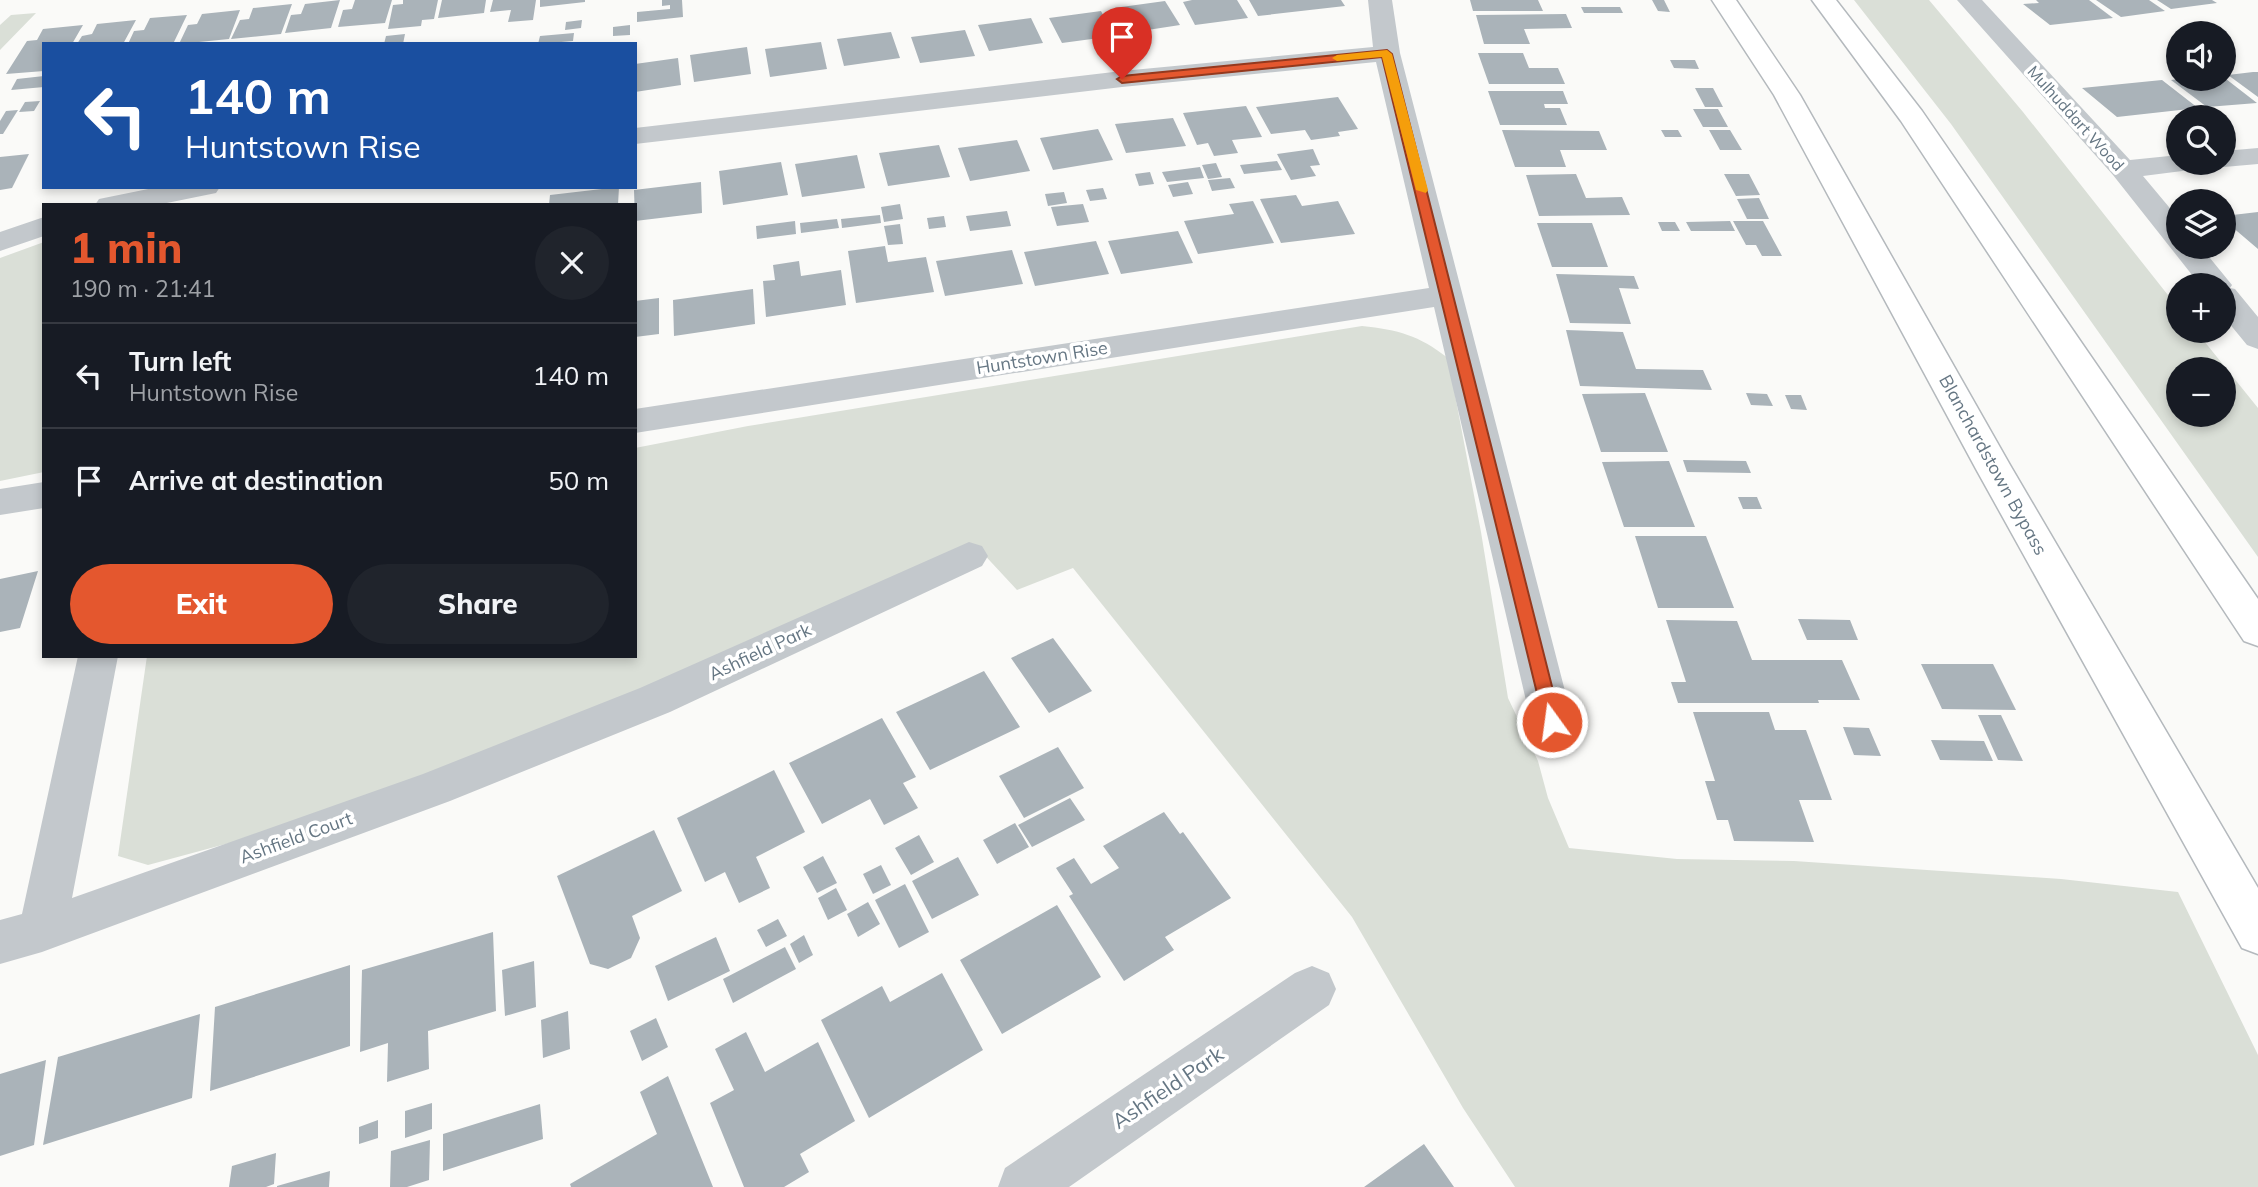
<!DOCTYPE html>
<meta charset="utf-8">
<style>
:root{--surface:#171b24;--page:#20242c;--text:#f1f3f6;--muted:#9ea1a6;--line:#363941;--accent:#e4572e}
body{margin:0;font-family:Mulish,sans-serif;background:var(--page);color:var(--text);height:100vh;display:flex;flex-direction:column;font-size:26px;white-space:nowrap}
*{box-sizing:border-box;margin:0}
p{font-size:23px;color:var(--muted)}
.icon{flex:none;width:38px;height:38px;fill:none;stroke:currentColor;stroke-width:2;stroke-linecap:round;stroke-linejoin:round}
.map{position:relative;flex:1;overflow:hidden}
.details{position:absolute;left:42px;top:203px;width:595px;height:455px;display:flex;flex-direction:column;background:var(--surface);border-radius:0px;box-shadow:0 4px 10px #0003}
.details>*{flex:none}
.hud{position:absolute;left:42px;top:42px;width:595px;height:147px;border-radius:0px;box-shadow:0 4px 10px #0003;background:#1a4fa0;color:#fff;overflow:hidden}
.buttons{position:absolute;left:2166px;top:21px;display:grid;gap:14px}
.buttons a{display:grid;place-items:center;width:70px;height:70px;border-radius:50%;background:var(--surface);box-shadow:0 4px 10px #0003;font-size:35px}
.pin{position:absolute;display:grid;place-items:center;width:60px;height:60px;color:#fff;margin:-72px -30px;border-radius:50% 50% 50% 0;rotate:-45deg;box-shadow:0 0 7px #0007}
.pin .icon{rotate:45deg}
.me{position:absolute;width:77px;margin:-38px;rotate:346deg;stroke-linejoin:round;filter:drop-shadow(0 0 5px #0008)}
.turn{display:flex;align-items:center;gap:24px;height:147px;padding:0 28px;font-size:32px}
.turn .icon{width:91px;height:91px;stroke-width:2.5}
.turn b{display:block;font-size:49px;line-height:60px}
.round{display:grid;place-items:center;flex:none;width:74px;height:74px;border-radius:37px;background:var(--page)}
.summary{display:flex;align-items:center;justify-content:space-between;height:119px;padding:0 28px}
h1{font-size:42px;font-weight:800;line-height:52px;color:var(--accent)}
.button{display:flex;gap:14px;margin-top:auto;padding:14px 28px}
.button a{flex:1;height:80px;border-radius:42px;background:var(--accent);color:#fff;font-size:28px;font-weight:800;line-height:80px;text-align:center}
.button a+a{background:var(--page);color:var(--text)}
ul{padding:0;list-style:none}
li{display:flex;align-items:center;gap:21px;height:105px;padding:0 28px;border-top:2px solid var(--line)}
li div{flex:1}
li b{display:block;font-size:26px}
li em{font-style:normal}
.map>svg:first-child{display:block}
.green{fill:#dadfd7;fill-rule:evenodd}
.building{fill:#aab3b9}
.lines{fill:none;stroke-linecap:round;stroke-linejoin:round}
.trunk-casing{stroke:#b4b9bd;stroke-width:3}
.minor{fill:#c3c8cc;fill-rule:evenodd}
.trunk{fill:#fff;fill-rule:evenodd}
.route{fill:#e4572e;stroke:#94391e;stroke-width:2}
.slow{fill:#f59e0b}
.labels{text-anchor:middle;stroke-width:7;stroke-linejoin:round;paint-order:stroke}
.far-street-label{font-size:16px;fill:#657683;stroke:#fff}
.street-label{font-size:18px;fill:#657683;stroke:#fff}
.near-street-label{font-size:21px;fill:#657683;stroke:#fff}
</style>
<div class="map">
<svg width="2258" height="1187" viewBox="0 0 2258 1187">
<rect width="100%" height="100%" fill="#fafaf8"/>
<path class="green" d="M1854,0H1929L2023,112L2179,309V331H2196L2258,408V557L1951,124ZM2224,369V415H2179V369Z
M36,13L0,50V25L11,15Z
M44,242V472L0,481V258Z
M1362,326C1399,330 1418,335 1448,358L1481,532L1508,698L1538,761L1548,798L1569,848L1677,859L1794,861L2061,879L2178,892L2258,1055V1187H1515L1463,1108L1352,917L1073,568L1017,590L978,548L585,718L248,838L148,865L118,856L147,656H635V448L748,426Z"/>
<path class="building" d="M340,0L331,28L285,33L291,15L301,14L305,4Z
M355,0H392L385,23L338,27L343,10L352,9Z
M403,0H438L434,19L422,20L421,26L388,29L393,5L403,4Z
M442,0H486L484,13L438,18Z
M493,0H536L533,20L508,22L511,10L490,12Z
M540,0H585V2L540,7Z
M662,0H682L683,17L637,22V12L670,9V5L662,6Z
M1192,0H1237L1248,18L1195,25L1183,2Z
M1249,0H1341L1345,6L1258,16Z
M1470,0H1538L1543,11H1473Z
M1652,0H1664L1670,12L1658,11Z
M2036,0H2089L2113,18L2050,25L2023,4L2039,3Z
M2096,0H2149L2165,11L2121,17Z
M2157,0H2212L2217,3L2171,9Z
M1165,1L1180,25L1128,33L1114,8Z
M292,4L281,34L231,39L240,20L249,19L253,8Z
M1581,7H1620L1623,13H1584Z
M240,10L229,39L179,44L188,25L197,24L202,14Z
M1101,11L1114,36L1062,43L1049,18Z
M1566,14L1572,28L1524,29L1530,44H1484L1476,15Z
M187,15L173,44H128L134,31L144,30L150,18Z
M1031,18L1043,43L989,51L978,25Z
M136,20L123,44H77L82,36L92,34L97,24Z
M582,20L581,28L565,30L566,22Z
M83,25L72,44H44V71L6,74L27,41L37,40L43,29Z
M630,25V35L613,36V27Z
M965,30L975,56L920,63L911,37Z
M891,32L900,58L844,66L837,39Z
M574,33L573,41L538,44L540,36Z
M405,34L403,44H384L386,36Z
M821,42L827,69L770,77L765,49Z
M747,47L751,74L694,82L690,55Z
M1478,53H1523L1529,68H1558L1565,84H1489Z
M678,58L681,85L635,92V64Z
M1670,60H1695L1699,69L1674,68Z
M2258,72V97L2228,75L2253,72Z
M44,76V87L11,90L17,79Z
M2179,79H2226L2257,103L2207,107L2171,80Z
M2162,80L2198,108L2117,117L2082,88Z
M1695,88H1713L1723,107H1705Z
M1488,91H1563L1568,104H1544L1545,108H1560L1567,125H1500Z
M1338,97L1358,129L1338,132L1340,136L1311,140L1305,130L1271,134L1256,107Z
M40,101L34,111L19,112L25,102Z
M1246,106L1262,137L1232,140L1238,153L1214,156L1208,143L1197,145L1183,113Z
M1693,109H1718L1728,127H1703Z
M18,110L3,134H0V121L6,111Z
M1173,118L1186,146L1126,153L1115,124Z
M1098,129L1113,160L1053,170L1040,138Z
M1502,130L1599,131L1607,150H1560L1566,167H1515Z
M1661,130H1678L1682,137H1665Z
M1709,130H1730L1742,150H1720Z
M1017,140L1030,171L970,181L958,148Z
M939,145L950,177L888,186L879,153Z
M1313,149L1320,165L1310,166L1316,176L1291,180L1277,154Z
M29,154L12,188L0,190V157Z
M857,155L865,188L802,197L795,164Z
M1277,161L1282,170L1244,174L1240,165Z
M781,162L788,195L723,205L719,171Z
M1216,163L1222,177L1208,179L1202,165Z
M1200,167L1204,178L1167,182L1162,172Z
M1150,172L1154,184L1139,186L1135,174Z
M1576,174L1586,198L1622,197L1630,215L1539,216L1526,175Z
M1724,174H1749L1760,195L1736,196Z
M1230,178L1235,188L1212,191L1208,180Z
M701,182L702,213L635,221L634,190Z
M1188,182L1193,194L1173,197L1168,185Z
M619,187L618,205H549L550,195Z
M1103,188L1107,199L1090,201L1086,190Z
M1064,192L1067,203L1048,206L1045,194Z
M1296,195L1302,206L1338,201L1355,234L1281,243L1260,199Z
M1759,198L1769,219H1747L1737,199Z
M1253,201L1274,243L1198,254L1184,221L1234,214L1229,204Z
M900,204L903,219L884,222L881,207Z
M1083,204L1089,222L1057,226L1051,207Z
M1007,211L1011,226L970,231L966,216Z
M2258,212V249L2224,220V216Z
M880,215L881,223L842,228L841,219Z
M944,216L946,227L929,229L927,218Z
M837,219L839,228L801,233L800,223Z
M795,221L796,234L757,239L756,226Z
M1730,221L1735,231H1691L1686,222Z
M1733,221H1763L1782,256H1762L1756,245H1746Z
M1658,222H1675L1680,231H1662Z
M1537,223H1592L1608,267H1552Z
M900,224L903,244L888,245L884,226Z
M1178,231L1193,263L1121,274L1108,241Z
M1096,241L1109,274L1035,286L1024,252Z
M885,246L888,262L926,257L934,292L856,303L848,251Z
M1012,250L1023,284L945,296L936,261Z
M799,261L801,276L841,270L846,305L766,317L763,281L775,280L773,265Z
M1556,274L1634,276L1639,289L1619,288L1631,324L1570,323Z
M753,289L755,324L674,336L673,300Z
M659,298V334L635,337V301Z
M1566,330L1623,332L1636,369L1703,370L1712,390L1580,386Z
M1645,393L1668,452H1601L1582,394Z
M1746,393L1767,394L1773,406L1751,405Z
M1785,395H1801L1807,410L1791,409Z
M1683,460L1746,461L1751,473L1687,472Z
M1669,461L1695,527H1624L1602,462Z
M1738,497H1757L1762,509H1743Z
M1635,536H1706L1734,608H1658Z
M38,571L20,628L0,632V579Z
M1798,619L1850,620L1858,640H1807Z
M1666,620L1737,621L1752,660H1842L1860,700H1818L1819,703H1678L1671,682H1686Z
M1053,638L1092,691L1049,713L1011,658Z
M1921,664H1993L2016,710L1942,709Z
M984,671L1020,727L930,770L896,712Z
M1693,712H1769L1775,730H1806L1832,800H1799L1814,842L1734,841L1728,820H1717L1705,781H1715Z
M1978,715H2001L2023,761L1998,760Z
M882,718L916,777L903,783L918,808L884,825L870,799L822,824L789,763Z
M1843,727L1869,728L1881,756L1854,755Z
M1931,740L1984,741L1993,761L1940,760Z
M1058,747L1084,788L1024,818L999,776Z
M774,770L805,832L756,857L770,888L739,903L725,872L705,882L677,818Z
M1070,798L1085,820L1032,847L1018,825Z
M1164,812L1180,834L1183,832L1231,898L1165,937L1174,950L1124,981L1069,896L1073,894L1056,868L1074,858L1091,884L1119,868L1103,846Z
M1015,823L1029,847L997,864L983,840Z
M654,830L682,891L632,916L640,938L631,958L608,969L590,964L557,876Z
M919,835L934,862L911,875L895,848Z
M823,856L837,883L817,893L803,867Z
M958,857L979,895L932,919L912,881Z
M881,865L891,885L873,894L863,874Z
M905,884L929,932L899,948L875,900Z
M836,888L847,910L828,920L818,898Z
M868,902L880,924L858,937L847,914Z
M1057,905L1101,977L1002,1034L960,960Z
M778,919L787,936L766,947L757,930Z
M493,932L496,1011L428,1031L429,1069L387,1082L388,1043L360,1052L362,970Z
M804,935L813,955L799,963L790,944Z
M716,937L730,971L668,1001L655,966Z
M785,947L796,969L733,1003L723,979Z
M534,961L536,1007L505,1016L502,970Z
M350,965V1046L210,1091L215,1007Z
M942,973L983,1050L869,1118L821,1020L882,986L890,1002Z
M568,1011L570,1049L543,1058L541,1020Z
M200,1014L192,1098L43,1145L58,1057Z
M656,1018L668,1047L642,1061L630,1031Z
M746,1032L765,1072L818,1042L855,1121L800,1154L809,1172L784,1187H744L710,1103L734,1090L715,1049Z
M46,1060L34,1145L0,1156V1074Z
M668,1076L713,1187H571L570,1184L657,1134L640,1092Z
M432,1103V1129L405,1138V1111Z
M540,1104L543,1139L443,1171V1134Z
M378,1120V1138L359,1144V1127Z
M430,1140L429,1180L407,1187H390L391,1151Z
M1424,1144L1454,1187H1364Z
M276,1153L274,1184L266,1187H229L232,1166Z
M330,1171L329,1187H277V1186Z"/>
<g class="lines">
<g class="trunk-casing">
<path id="trunk" d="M1712,0H1736L1800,95L2010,465L2258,888V954L2242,948L1976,469L1774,95Z
M1812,0H1836L1922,111L2258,599V646L2244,641L1901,121Z"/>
</g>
<path class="minor" d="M1368,0H1392L1400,53L1573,722L1567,734L1552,739L1537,734L1531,722L1434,307L635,433V409L1429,288L1376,62L1122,87L635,144V128L1122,71L1373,47Z
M1957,0H1982L2130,160L2179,155V163H2202L2198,169L2143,176L2179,219V247H2201L2232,285L2230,288L2235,289L2258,317V349L2247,345L2224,317V285H2200L2113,175Z
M2258,148V164L2224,167L2213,163H2224V151Z
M158,187H220L216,193L157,205H95L99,199Z
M44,217V236L0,251V232Z
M44,482V508L0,515V489Z
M969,542L982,546L988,556L982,566L670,712L450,801L42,952L0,964V920L22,914L78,656H118L72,898L423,774L640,688Z
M1312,966L1329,973L1336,989L1329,1005L1069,1187H998L1005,1168L1295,973Z"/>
<use href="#trunk" class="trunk"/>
</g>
<path class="route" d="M1387,50L1392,54L1561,722L1558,727L1552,729L1546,727L1544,722L1382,57L1122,83L1117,79L1122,76Z"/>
<path class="slow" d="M1387,50L1392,54L1428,190L1426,193L1416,190L1382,57L1337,61L1332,58L1337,55Z"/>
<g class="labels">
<g class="far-street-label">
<text transform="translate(2076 118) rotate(48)" y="6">Mulhuddart Wood</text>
</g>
<g class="street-label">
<text transform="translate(1042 358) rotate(-9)" y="6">Huntstown Rise</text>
<text transform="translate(1993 465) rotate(61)" y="6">Blanchardstown Bypass</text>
<text transform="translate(760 652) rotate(-25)" y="6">Ashfield Park</text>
<text transform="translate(296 838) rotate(-20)" y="6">Ashfield Court</text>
</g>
<g class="near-street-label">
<text transform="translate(1168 1088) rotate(-34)" y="7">Ashfield Park</text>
</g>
</g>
</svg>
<div class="buttons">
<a><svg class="icon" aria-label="sound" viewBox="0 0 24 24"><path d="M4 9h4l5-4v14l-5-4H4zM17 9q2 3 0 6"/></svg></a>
<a><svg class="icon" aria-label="search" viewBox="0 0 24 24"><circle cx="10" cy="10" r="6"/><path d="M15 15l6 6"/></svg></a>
<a><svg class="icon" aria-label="layers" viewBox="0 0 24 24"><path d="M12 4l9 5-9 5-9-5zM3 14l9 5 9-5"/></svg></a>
<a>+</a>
<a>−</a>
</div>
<div class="pin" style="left:1122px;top:79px;background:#d93025"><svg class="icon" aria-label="arrive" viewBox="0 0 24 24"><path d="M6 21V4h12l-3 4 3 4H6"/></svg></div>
<svg class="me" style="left:1552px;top:722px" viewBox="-20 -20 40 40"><circle r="17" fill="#e4572e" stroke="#fff" stroke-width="3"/><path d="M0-11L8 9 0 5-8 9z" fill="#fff"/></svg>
<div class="hud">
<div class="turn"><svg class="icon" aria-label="left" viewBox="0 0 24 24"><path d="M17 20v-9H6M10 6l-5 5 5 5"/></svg><div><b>140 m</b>Huntstown Rise</div></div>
</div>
<section class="details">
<div class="summary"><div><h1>1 min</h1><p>190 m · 21:41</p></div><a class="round"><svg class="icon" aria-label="close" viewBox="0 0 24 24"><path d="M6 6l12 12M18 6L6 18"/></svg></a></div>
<ul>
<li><svg class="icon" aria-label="left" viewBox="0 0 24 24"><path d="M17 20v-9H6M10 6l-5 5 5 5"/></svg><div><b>Turn left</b><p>Huntstown Rise</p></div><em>140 m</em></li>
<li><svg class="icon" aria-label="arrive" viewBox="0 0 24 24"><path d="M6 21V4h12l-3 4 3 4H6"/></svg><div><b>Arrive at destination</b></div><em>50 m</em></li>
</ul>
<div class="button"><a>Exit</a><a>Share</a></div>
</section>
</div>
